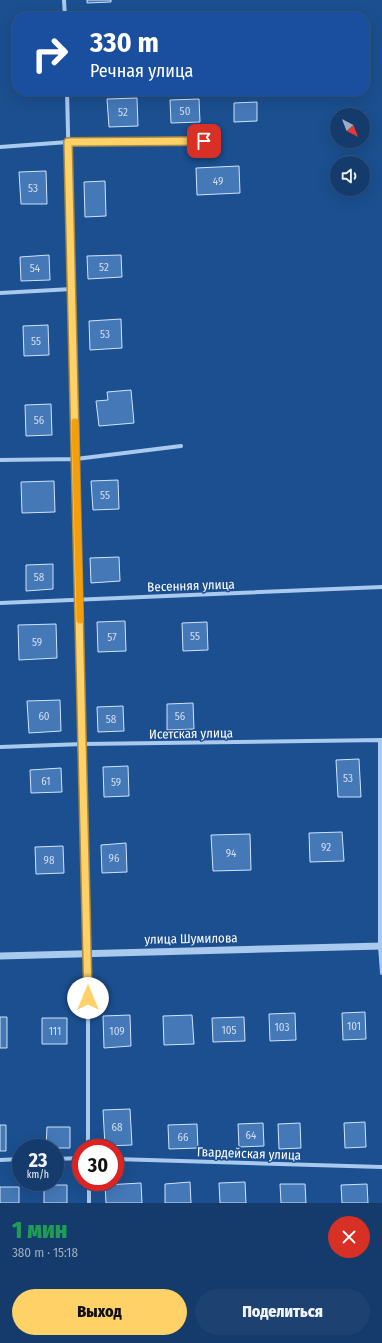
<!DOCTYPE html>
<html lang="ru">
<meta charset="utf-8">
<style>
:root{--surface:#143b6b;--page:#1d4271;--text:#f1f3f6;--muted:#9dadc1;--line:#33557e;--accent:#ffd166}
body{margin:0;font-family:"Fira Sans Condensed",sans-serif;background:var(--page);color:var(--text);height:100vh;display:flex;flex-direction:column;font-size:15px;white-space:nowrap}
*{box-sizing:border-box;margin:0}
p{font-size:13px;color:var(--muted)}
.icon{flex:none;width:22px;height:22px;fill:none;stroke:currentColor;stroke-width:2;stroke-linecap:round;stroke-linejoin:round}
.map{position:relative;height:1203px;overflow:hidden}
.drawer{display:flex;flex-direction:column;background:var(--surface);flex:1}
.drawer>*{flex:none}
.top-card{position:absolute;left:12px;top:12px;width:358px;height:84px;border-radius:16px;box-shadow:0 4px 16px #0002,0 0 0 1px var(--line);background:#1a4fa0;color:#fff;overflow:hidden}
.needle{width:26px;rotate:138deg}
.tools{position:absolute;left:330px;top:108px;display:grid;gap:8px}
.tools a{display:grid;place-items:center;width:40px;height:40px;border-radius:50%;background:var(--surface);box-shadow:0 4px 16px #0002,0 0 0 1px var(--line);font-size:20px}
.speed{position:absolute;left:12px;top:1139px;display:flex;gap:8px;font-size:20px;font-weight:700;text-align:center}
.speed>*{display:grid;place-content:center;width:52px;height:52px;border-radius:50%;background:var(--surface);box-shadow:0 4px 16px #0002,0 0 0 1px var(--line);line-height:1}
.speed small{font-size:10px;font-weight:400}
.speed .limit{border:6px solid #d22;background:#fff;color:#111}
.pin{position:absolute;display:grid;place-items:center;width:34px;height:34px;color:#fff;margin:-17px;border-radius:8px;box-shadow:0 2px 6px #0006}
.me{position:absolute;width:44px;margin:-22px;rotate:0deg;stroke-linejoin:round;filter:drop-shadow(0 0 3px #0008)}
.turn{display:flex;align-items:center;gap:14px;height:84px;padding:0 12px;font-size:18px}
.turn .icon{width:52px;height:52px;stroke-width:2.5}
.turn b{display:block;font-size:28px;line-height:34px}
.round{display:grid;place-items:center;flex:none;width:42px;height:42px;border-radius:21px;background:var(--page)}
.headline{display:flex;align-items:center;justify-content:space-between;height:68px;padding:0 12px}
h1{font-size:24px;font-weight:800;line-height:30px;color:#1e9e55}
.button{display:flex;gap:8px;margin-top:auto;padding:8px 12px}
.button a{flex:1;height:46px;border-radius:24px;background:var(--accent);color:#111;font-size:16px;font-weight:800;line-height:46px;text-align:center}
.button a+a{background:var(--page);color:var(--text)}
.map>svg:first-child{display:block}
.building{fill:#4478b7;stroke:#cfe3fa}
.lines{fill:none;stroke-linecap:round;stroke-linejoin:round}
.minor{stroke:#a9c9ee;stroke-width:4}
.tertiary{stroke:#a9c9ee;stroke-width:7}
.route-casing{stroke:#a68842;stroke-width:10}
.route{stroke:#ffd166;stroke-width:7}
.slow{stroke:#f59e0b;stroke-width:7}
.labels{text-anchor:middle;stroke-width:3;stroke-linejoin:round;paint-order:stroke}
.number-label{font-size:11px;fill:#d0dded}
.street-label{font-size:13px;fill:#fff;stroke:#1b4f8f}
</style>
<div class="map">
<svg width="382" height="1203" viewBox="0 0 382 1203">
<rect width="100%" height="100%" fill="#1b4f8f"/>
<path class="building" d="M87,0H111V2L87,3Z
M137,98L138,126L109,127L107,99Z
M199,99L200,122L171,123L170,100Z
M257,102V121L234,122V103Z
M239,166L240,193L197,195L196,168Z
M46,171L47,204H21L19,172Z
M105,181L106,216L85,217L84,182Z
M49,255L50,280L21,281L20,257Z
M121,255L122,277L88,279L87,256Z
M121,319L122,348L90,350L89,321Z
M48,325L49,355L24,356L23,326Z
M131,390L134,423L99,426L96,401L108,400L107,392Z
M51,404L52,435L26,436L25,405Z
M118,480L119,509L93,510L91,481Z
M54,481L55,512L22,513L21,482Z
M119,557L120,581L91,583L90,558Z
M53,564V589L26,591V565Z
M125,621L126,651L98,652L97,622Z
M207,622L208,650L183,651L182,623Z
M56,624L57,658L19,660L18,625Z
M60,700L61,731L29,733L27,701Z
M193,703L194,729L167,730V704Z
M123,706L124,731L98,732L97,707Z
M359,759L361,797H338L336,760Z
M128,766L129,796L104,797L103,767Z
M61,768L62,792L31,793L30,770Z
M342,832L344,861L310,862L309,833Z
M250,834L251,870L213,871L211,835Z
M126,843L127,872L102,873L101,845Z
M63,846L64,873L36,874L35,847Z
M365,1012L366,1039L343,1040L342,1013Z
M295,1013L296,1040L270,1041L269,1014Z
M130,1015L131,1046L104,1048L103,1016Z
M192,1015L194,1044L164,1045L163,1016Z
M0,1017H7V1048H0Z
M244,1017L245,1041L213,1042L212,1018Z
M42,1018H67V1044H42Z
M130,1109L132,1145L105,1146L103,1110Z
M365,1122L366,1147L345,1148L344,1123Z
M263,1123L264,1146L239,1147L238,1124Z
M300,1123L301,1148L279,1149L278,1124Z
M197,1124L198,1148L169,1149L168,1125Z
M0,1125H6V1151H0Z
M47,1127H70V1148H46Z
M190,1182L191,1203H165V1184Z
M245,1182L246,1203H220L219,1183Z
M141,1183L142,1203H106L105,1185Z
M280,1184H305L306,1203H281Z
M367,1184L368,1203H342L341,1185Z
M44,1185H67V1203H44Z
M0,1187H19V1203H0Z"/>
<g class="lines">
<path class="minor" d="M64,0L65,17
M67,91L88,952V1148
M0,147L68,142L219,141
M0,293L72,289
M0,460L76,459L181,446
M0,603L382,587
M380,740V946L382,973
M0,747L83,744L382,740
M55,1159L81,1158
M115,1159L382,1167
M0,1160L21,1159
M89,1182V1203"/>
<path class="tertiary" d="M0,956L382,946"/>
</g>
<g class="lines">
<g class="route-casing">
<path id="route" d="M88,998L68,142L204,141"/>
</g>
<use href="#route" class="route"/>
<path class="slow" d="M75,422L80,620"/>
</g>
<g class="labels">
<g class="number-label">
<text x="185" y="115">50</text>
<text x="123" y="116">52</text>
<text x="218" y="185">49</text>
<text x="33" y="192">53</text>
<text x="104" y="271">52</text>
<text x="35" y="272">54</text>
<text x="105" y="338">53</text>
<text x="36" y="345">55</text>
<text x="39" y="424">56</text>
<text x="105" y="499">55</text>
<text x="39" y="581">58</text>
<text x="195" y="640">55</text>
<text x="112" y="641">57</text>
<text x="37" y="646">59</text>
<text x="44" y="720">60</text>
<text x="180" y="720">56</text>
<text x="111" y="723">58</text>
<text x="348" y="782">53</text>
<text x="46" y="785">61</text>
<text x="116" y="786">59</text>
<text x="326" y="851">92</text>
<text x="231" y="857">94</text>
<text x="114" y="862">96</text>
<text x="49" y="864">98</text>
<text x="354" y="1030">101</text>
<text x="282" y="1031">103</text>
<text x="229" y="1034">105</text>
<text x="55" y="1035">111</text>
<text x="117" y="1035">109</text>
<text x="117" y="1131">68</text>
<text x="251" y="1139">64</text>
<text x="183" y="1141">66</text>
</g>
<g class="street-label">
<text transform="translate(191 585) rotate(-2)" y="5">Весенняя улица</text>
<text transform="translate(191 733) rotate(-1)" y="5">Исетская улица</text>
<text transform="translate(191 938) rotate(-1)" y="5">улица Шумилова</text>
<text transform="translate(249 1153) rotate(2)" y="5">Гвардейская улица</text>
</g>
</g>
</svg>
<div class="tools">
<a><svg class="needle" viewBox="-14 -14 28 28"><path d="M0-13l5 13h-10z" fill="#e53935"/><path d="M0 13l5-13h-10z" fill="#9dadc1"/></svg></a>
<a><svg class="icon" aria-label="sound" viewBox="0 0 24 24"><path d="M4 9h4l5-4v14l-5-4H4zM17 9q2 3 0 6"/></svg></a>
</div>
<div class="speed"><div>23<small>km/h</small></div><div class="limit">30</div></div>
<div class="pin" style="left:204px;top:141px;background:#d93025"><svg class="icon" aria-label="arrive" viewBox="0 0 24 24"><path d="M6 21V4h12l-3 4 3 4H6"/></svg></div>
<svg class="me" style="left:88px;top:998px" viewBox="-20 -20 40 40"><circle r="19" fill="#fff"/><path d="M0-13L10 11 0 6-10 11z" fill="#ffd166"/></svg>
<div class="top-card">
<div class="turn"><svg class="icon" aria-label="right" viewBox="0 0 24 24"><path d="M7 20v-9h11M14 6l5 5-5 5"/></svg><div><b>330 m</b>Речная улица</div></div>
</div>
</div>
<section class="drawer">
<div class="headline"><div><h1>1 мин</h1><p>380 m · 15:18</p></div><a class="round" style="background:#d93025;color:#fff"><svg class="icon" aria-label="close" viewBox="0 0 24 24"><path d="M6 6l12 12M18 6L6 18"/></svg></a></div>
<div class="button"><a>Выход</a><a>Поделиться</a></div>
</section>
